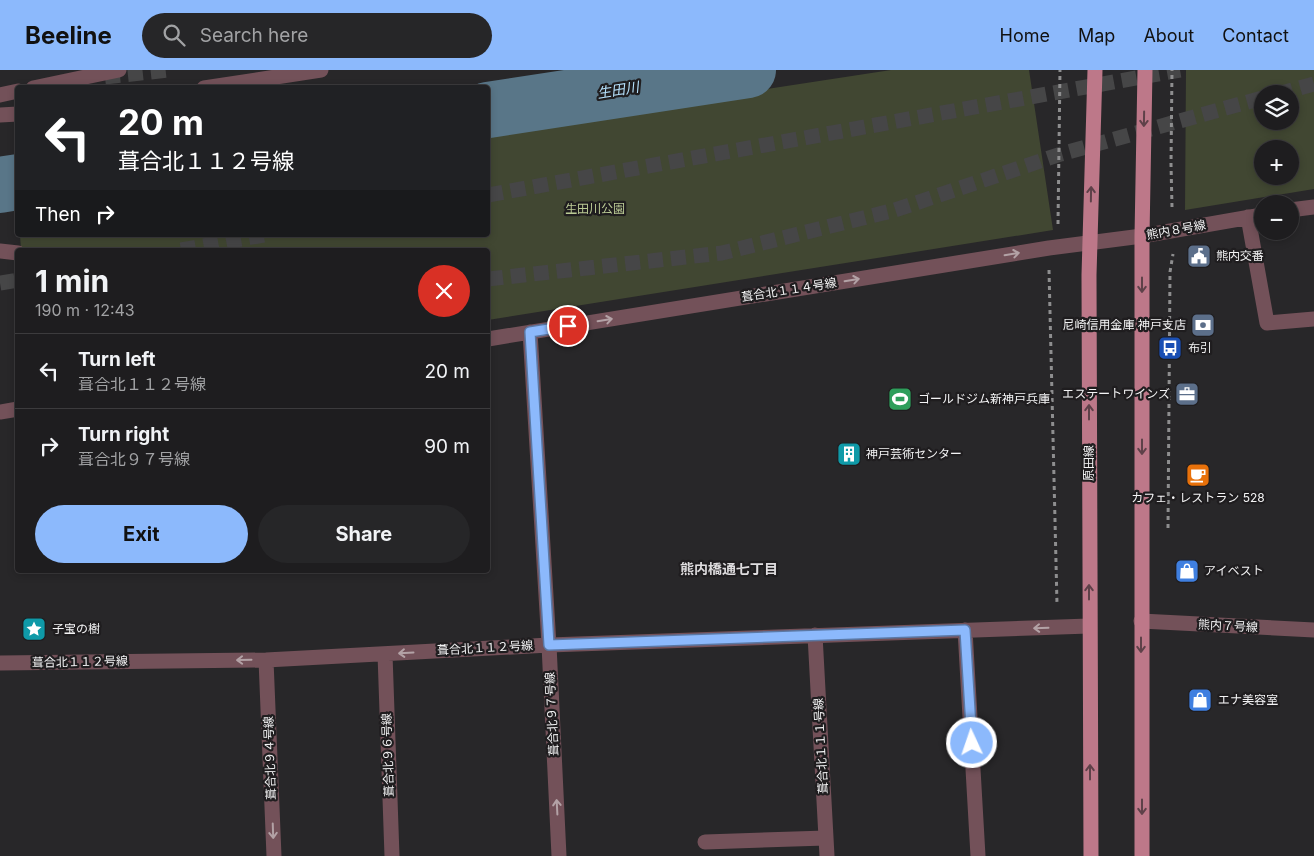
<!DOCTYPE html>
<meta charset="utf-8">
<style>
:root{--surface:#1e1d1f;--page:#262628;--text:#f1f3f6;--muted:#a1a2a4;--line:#3c3b3d;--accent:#8cb9fc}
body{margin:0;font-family:Inter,"Noto Sans JP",sans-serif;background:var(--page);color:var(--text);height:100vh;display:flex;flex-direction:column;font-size:19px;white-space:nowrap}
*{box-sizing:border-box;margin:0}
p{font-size:16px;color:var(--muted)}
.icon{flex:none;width:28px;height:28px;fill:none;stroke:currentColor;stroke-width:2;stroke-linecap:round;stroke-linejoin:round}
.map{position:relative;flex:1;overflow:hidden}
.sheet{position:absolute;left:15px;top:178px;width:475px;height:325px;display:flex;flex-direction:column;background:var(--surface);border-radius:5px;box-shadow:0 2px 8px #0003,0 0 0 1px var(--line)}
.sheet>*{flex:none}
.guide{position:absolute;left:15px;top:15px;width:475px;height:152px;border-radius:5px;box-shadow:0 2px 8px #0003,0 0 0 1px var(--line);background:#202124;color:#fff;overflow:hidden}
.tools{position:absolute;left:1254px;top:15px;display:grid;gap:10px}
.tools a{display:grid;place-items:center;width:45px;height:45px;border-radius:50%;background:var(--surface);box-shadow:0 2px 8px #0003,0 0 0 1px var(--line);font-size:25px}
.pin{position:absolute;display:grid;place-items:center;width:42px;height:42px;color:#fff;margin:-21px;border:2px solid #fff;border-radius:50%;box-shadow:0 1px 5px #0007}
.me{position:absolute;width:55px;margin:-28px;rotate:357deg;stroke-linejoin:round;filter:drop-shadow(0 0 4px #0008)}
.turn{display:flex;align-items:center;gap:18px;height:105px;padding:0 20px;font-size:22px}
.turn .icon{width:65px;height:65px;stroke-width:2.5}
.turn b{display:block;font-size:35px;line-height:42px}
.then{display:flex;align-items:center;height:48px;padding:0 20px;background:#0003;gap:10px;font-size:19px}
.round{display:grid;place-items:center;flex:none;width:52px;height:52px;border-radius:26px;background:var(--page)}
.overview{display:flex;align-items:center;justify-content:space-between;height:85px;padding:0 20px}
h1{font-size:30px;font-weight:700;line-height:38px}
.primary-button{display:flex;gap:10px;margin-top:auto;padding:10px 20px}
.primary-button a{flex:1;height:58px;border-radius:30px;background:var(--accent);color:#111;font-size:20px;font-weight:700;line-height:58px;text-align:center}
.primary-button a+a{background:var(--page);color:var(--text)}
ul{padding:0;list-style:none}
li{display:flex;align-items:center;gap:15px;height:75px;padding:0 20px;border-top:1px solid var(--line)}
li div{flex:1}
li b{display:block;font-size:19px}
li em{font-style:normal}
header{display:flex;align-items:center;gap:30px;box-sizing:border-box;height:70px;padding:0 25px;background:var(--accent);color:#111}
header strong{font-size:24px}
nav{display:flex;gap:28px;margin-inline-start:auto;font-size:18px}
.search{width:350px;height:45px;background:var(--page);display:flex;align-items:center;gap:12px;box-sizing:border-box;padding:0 18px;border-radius:28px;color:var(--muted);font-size:19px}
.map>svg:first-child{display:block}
.green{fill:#414732;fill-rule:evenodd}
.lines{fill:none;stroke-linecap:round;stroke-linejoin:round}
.river{stroke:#597688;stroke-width:56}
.tertiary-tunnel{stroke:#464647;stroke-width:15;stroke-dasharray:15 8;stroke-linecap:butt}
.path{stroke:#8e8e8f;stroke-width:3;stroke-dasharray:4 4;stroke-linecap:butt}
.minor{stroke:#735159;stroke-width:15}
.tertiary{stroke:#735159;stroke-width:15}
.primary{stroke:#bd7889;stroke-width:15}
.oneway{stroke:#5e4149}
.oneway2{stroke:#b3a2a6}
.route-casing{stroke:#5b78a4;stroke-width:12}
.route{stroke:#8cb9fc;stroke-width:9}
.labels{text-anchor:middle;stroke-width:4.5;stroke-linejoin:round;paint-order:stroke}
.park-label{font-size:12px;fill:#bbcb95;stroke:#1f1d1f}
.street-label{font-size:12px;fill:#f3f3f4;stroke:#1f1d1f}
.poi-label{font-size:12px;fill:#f3f3f4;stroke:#1f1d1f;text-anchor:start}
.water-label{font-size:14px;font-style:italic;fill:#b7e3fe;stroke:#1f1d1f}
.neighbourhood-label{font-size:14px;font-weight:bold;fill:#dedcde;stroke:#1f1d1f}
</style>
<header>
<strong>Beeline</strong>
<div class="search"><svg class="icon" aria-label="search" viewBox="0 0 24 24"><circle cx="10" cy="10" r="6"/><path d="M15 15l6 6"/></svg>Search here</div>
<nav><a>Home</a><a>Map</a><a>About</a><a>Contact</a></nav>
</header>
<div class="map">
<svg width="1314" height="786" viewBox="0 0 1314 786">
<rect width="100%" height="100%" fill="#282729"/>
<path class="green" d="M891,0H1029L1053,160L488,250V180H21L20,165H488V62Z
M1186,0H1314V119L1185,140ZM1262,24H1290V51H1262ZM1262,79H1290V106H1262Z"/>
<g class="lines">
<path class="river" d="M488,40L748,0
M0,115L18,112"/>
<path class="tertiary-tunnel" d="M105,7L169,0
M1278,24L1314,14
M488,125L1180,0
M181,180L264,165
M488,209L722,183L895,140L1061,84L1262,28
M0,213L18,210"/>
<path class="path" d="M1172,137L1171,94L1172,0
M1058,154L1060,0
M1049,200L1057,534
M1168,458L1170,202L1173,184"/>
<path class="minor" d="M1290,140L1314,137
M1248,147L1267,253L1314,249
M530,262L549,575L559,786
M488,269L1049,178L1142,166L1262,145
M0,342L18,339
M1141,551L1314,560
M965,560L978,786
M815,565L827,786
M385,584L392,786
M266,590L274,786
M0,593L266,590L549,575L1089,556
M705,772L826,768"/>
<path class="tertiary" d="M33,18L119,0
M204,18L321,0
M0,25L18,21
M0,45L18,44
M0,181L18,183"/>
<path class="primary" d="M1091,786L1089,205L1095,0
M1142,786V166L1145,0"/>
</g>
<defs><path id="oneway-shaft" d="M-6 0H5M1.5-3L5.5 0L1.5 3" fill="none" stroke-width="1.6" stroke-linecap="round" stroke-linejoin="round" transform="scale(1.25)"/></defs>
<g class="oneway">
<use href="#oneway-shaft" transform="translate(1144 49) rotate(91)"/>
<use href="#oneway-shaft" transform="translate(1091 124) rotate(-89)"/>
<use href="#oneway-shaft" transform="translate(1142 215) rotate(90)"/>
<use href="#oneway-shaft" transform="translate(1089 342) rotate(-90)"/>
<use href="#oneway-shaft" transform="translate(1142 377) rotate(90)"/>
<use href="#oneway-shaft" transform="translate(1089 522) rotate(-90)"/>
<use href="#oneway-shaft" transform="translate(1141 575) rotate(90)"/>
<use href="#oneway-shaft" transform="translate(1090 702) rotate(-90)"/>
<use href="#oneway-shaft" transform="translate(1142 737) rotate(90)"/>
</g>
<g class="oneway2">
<use href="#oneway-shaft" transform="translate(1012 184) rotate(-9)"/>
<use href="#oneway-shaft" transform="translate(852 210) rotate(-9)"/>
<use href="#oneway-shaft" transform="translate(605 250) rotate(-9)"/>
<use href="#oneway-shaft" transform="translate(1041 558) rotate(178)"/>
<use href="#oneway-shaft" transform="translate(406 583) rotate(177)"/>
<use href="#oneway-shaft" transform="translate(244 590) rotate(179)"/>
<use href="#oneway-shaft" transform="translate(557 737) rotate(-93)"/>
<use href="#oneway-shaft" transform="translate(273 761) rotate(88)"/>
</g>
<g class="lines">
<g class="route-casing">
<path id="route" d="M568,256L530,262L549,575L965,560L972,673"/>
</g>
<use href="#route" class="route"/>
</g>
<defs>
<g id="civic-square" transform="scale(1.25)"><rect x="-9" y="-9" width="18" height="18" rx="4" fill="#5c6f8a" stroke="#1f1d1f"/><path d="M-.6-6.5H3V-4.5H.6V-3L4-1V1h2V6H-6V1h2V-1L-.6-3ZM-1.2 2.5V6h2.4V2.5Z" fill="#fff"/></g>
<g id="bank-square" transform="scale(1.25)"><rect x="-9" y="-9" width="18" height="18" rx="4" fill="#5c6f8a" stroke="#1f1d1f"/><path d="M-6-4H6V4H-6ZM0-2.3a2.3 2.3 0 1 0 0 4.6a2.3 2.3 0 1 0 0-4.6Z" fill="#fff"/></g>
<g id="bus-square" transform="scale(1.25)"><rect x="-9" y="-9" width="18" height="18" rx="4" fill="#1a4fb4" stroke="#1f1d1f"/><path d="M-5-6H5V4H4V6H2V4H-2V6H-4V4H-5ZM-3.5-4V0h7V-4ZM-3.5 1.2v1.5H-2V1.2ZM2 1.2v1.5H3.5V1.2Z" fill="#fff"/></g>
<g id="office-square" transform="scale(1.25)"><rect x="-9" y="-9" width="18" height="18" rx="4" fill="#5c6f8a" stroke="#1f1d1f"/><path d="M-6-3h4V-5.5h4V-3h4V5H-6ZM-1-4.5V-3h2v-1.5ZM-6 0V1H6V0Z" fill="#fff"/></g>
<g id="stadium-square" transform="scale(1.25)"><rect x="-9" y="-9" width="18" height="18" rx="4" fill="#2e9e5b" stroke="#1f1d1f"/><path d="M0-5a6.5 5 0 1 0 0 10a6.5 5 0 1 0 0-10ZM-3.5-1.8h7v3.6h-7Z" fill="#fff"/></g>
<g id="building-square" transform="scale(1.25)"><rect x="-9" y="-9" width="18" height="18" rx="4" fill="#0f9aa8" stroke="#1f1d1f"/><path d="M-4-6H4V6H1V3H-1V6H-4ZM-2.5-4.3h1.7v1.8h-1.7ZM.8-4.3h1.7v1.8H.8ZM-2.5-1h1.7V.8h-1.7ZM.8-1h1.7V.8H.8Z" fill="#fff"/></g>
<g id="cafe-square" transform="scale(1.25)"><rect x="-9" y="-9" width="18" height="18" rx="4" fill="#e8710a" stroke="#1f1d1f"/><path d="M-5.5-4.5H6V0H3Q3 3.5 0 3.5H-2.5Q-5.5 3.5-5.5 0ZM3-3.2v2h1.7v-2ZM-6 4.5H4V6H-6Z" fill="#fff"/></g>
<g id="shop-square" transform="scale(1.25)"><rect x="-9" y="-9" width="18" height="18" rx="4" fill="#3f7fe0" stroke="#1f1d1f"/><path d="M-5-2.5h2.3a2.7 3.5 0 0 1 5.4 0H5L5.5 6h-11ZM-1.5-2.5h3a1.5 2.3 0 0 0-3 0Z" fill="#fff"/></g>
<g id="sight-square" transform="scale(1.25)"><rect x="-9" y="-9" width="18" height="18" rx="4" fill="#0f9aa8" stroke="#1f1d1f"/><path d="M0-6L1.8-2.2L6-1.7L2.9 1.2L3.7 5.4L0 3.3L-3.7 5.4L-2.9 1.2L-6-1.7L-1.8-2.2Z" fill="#fff"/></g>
</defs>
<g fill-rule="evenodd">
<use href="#civic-square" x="1199" y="186"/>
<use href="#bank-square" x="1203" y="255"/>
<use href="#bus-square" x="1170" y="278"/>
<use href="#office-square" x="1187" y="324"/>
<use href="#stadium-square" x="900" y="329"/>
<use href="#building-square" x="849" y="384"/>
<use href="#cafe-square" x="1198" y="405"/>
<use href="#shop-square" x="1187" y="501"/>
<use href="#sight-square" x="34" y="559"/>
<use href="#shop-square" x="1200" y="630"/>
</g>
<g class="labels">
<g class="park-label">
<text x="595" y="143">生田川公園</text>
</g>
<g class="street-label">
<text transform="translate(1176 160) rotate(-10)" y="4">熊内８号線</text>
<text transform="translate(789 220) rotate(-9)" y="4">葺合北１１４号線</text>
<text transform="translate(1089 393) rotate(-90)" y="4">原田線</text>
<text transform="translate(1228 556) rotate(3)" y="4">熊内７号線</text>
<text transform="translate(485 578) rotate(-3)" y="4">葺合北１１２号線</text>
<text transform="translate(80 592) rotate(-1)" y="4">葺合北１１２号線</text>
<text transform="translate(552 644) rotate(-93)" y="4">葺合北９７号線</text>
<text transform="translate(821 676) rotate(-93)" y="4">葺合北１１１号線</text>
<text transform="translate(388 685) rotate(-92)" y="4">葺合北９６号線</text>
<text transform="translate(270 688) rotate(-92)" y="4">葺合北９４号線</text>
</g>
<g class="poi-label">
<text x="1216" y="190">熊内交番</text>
<text x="1186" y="259" text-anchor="end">尼崎信用金庫 神戸支店</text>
<text x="1188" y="282">布引</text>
<text x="1170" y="328" text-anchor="end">エステートワインズ</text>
<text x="918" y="333">ゴールドジム新神戸兵庫</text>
<text x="866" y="388">神戸芸術センター</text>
<text x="1198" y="432" text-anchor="middle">カフェ・レストラン 528</text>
<text x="1204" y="505">アイベスト</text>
<text x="52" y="563">子宝の樹</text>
<text x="1218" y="634">エナ美容室</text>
</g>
<g class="water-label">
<text transform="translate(618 20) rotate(-9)" y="5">生田川</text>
</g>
<g class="neighbourhood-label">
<text x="729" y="504">熊内橋通七丁目</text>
</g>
</g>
</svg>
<div class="tools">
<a><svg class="icon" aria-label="layers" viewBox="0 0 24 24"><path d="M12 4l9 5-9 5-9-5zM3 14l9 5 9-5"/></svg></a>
<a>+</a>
<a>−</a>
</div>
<div class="pin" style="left:568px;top:256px;background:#d93025"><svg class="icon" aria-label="arrive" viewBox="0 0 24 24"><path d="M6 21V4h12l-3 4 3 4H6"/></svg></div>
<svg class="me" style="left:972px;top:673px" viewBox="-20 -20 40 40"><circle r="17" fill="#8cb9fc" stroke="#fff" stroke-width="3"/><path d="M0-11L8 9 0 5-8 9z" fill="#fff"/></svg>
<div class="guide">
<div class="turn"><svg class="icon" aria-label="left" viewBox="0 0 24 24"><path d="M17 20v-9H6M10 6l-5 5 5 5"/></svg><div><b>20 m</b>葺合北１１２号線</div></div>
<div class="then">Then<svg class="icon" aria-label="right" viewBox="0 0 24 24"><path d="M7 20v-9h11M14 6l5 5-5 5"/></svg></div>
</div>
<section class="sheet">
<div class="overview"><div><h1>1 min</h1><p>190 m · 12:43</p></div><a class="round" style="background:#d93025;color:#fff"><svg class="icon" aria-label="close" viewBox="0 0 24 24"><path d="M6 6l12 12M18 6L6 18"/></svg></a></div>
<ul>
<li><svg class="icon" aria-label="left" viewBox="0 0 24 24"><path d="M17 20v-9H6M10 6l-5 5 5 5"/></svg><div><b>Turn left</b><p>葺合北１１２号線</p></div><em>20 m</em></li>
<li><svg class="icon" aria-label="right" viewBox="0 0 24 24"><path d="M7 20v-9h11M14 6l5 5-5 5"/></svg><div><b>Turn right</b><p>葺合北９７号線</p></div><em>90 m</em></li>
</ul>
<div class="primary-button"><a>Exit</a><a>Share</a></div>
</section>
</div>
